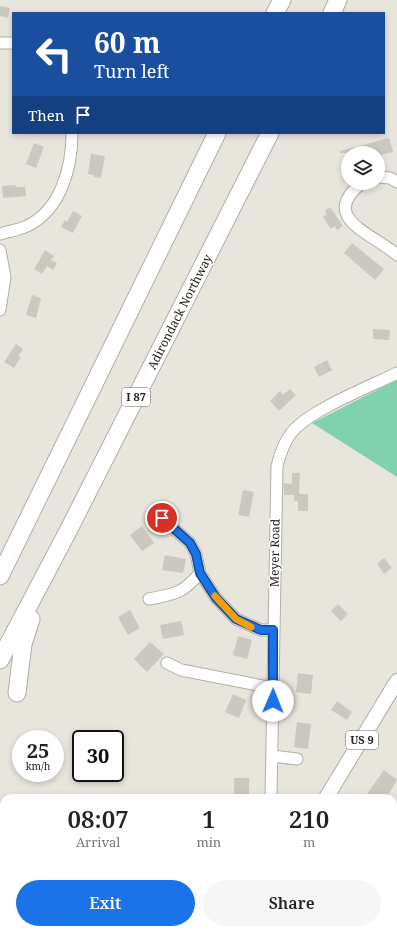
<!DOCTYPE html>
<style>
:root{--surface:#fff;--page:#f6f6f6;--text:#222;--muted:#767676;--accent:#1a73e8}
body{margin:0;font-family:"Noto Serif",serif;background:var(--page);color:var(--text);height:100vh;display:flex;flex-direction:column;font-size:15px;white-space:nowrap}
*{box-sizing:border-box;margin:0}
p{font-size:13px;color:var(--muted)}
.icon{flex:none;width:22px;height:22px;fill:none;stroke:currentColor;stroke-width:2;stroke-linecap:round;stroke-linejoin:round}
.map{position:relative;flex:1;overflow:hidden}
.panel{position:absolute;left:0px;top:794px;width:397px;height:140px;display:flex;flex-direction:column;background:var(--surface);border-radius:12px 12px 0 0;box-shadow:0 2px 6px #0003}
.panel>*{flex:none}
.guide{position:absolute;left:12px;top:12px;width:373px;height:122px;border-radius:0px;box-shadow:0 2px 6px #0003;background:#1a4fa0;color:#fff;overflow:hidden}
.fabs{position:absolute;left:341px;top:146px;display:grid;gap:8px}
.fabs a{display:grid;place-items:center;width:44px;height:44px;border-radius:50%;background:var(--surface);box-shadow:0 2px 6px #0003;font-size:20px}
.speed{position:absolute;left:12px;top:730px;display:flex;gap:8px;font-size:20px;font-weight:700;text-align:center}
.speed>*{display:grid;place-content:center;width:52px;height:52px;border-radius:50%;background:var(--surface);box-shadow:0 2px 6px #0003;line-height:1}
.speed small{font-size:10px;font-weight:400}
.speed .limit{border:2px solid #111;border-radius:6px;background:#fff;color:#111}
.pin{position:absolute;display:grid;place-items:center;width:34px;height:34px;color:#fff;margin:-17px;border:2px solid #fff;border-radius:50%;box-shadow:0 1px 4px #0007}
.me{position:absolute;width:44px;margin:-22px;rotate:1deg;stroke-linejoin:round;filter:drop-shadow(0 0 3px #0008)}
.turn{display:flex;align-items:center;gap:14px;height:84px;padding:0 16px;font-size:18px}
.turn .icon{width:52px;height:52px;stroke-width:2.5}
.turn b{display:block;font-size:28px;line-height:34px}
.then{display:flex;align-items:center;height:38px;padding:0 16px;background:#0003;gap:8px;font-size:15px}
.eta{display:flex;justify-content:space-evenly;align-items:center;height:68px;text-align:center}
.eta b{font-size:24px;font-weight:600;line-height:28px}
.button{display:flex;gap:8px;margin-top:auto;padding:8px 16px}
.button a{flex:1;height:46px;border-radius:24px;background:var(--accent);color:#fff;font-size:16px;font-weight:600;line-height:46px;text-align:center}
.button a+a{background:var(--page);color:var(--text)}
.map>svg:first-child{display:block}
.green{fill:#80d2af}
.building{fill:#cbc8c0}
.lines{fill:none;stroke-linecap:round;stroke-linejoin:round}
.minor-casing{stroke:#b1aea6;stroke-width:13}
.major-casing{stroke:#b1aea6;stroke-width:16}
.highway-casing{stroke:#b1aea6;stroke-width:19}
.minor{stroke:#fff;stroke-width:11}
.major{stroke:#fff;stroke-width:14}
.highway{stroke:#fff;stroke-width:17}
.route-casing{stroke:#114b97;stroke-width:10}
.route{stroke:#1a73e8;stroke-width:7}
.slow{stroke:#f59e0b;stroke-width:7}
.labels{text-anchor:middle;stroke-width:3;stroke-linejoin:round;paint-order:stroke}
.shield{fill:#fff;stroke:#646462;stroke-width:1}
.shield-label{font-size:11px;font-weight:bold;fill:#22211e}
.street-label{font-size:12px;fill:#22211e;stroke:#fff}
</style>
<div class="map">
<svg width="397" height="934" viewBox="0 0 397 934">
<rect width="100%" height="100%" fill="#e8e5dd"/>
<path class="green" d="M397,380V477L312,423Z"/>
<path class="building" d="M0,6L10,8L8,18L0,16Z
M389,138L393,152L378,156V153H340V151Z
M34,143L44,147L36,168L26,164Z
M91,154L105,156L101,178L94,177V175L88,174Z
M16,185V187H25L26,196L3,198L2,186Z
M330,207L343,226L337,230L335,226L331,229L323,217L327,214L325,211Z
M73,211L82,216L73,233L61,227L65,220L67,222Z
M352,243L384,269L375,280L344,253Z
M45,250L54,256L51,260L57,263L53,270L47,266L42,274L34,269Z
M32,295L41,298L36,318L26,315Z
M373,329L390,330L389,340L373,339Z
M16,344L23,349L18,356L21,357L14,368L4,362Z
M327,360L332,370L319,377L314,367Z
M290,389L296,395L279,411L270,401L280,391L283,395Z
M292,473H300L299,494H308V511H298V501H294V495H284V483L292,484Z
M243,490L254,492L249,517L238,515Z
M142,526L154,543L142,551L130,535Z
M165,555L186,559L183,573L162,570Z
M384,558L392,568L384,574L377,564Z
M338,604L348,614L341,621L331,611Z
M130,610L140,628L128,635L118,617Z
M181,621L184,635L163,639L160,625Z
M238,636L252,640L247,659L233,655Z
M150,642L164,654L147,672L134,659Z
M298,673L313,675L311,694L296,692Z
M233,694L246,700L239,718L225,712Z
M337,701L352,712L347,720L331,710Z
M297,722L311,724L308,749L294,747Z
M384,770L397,780L386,798H364Z
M234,778H249V798H234Z"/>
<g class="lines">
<g class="minor-casing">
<path id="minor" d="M0,43H13
M378,177L390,178L397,182
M362,183C317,218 374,234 397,255
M0,234C9,231 19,230 27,226C61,210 72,167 72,133
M0,250L5,277L0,310
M161,518L190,543L196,554L200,573L216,598L236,619L261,630H273
M149,599C175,594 182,594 200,573
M167,663L181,670L273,688
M272,756L297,759
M271,798L277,466C280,454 284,442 292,432C310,410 369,387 397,373"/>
</g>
<g class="major-casing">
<path id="major" d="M326,798L397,681
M243,934L245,930"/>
</g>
<g class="highway-casing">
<path id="highway" d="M275,13L282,0
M332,13L338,0
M0,576L217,133
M0,660L67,533L270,133
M17,693L23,644L31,619"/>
</g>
<use href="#minor" class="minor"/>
<use href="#major" class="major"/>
<use href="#highway" class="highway"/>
</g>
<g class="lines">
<g class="route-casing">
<path id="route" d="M162,518L190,543L196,554L200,573L216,598L236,619L261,630H273V701"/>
</g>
<use href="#route" class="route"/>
<path class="slow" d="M215,596L236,619L251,627"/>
</g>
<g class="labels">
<g class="shield">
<rect x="122" y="388" width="28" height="18" rx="3"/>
<rect x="346" y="731" width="32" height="18" rx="3"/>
</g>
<g class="shield-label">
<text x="136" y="401">I 87</text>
<text x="362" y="744">US 9</text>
</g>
<g class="street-label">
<text transform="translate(180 312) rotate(-63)" y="4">Adirondack Northway</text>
<text transform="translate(275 553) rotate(-89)" y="4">Meyer Road</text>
</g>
</g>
</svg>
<div class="fabs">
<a><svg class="icon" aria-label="layers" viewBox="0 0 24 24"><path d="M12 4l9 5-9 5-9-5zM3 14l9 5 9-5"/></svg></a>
</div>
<div class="speed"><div>25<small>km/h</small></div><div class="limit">30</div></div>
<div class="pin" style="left:162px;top:518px;background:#d93025"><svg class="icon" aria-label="arrive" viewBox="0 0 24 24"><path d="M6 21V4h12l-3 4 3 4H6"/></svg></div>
<svg class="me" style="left:273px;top:701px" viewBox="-20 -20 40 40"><circle r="19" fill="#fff"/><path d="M0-13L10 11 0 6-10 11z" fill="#1a73e8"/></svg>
<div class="guide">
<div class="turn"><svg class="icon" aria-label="left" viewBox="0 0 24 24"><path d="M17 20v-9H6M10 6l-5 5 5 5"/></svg><div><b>60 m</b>Turn left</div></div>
<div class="then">Then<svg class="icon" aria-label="arrive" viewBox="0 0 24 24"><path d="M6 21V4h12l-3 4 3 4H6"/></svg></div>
</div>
<section class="panel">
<div class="eta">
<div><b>08:07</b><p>Arrival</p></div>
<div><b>1</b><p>min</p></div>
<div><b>210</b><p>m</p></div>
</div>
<div class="button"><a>Exit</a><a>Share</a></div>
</section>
</div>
